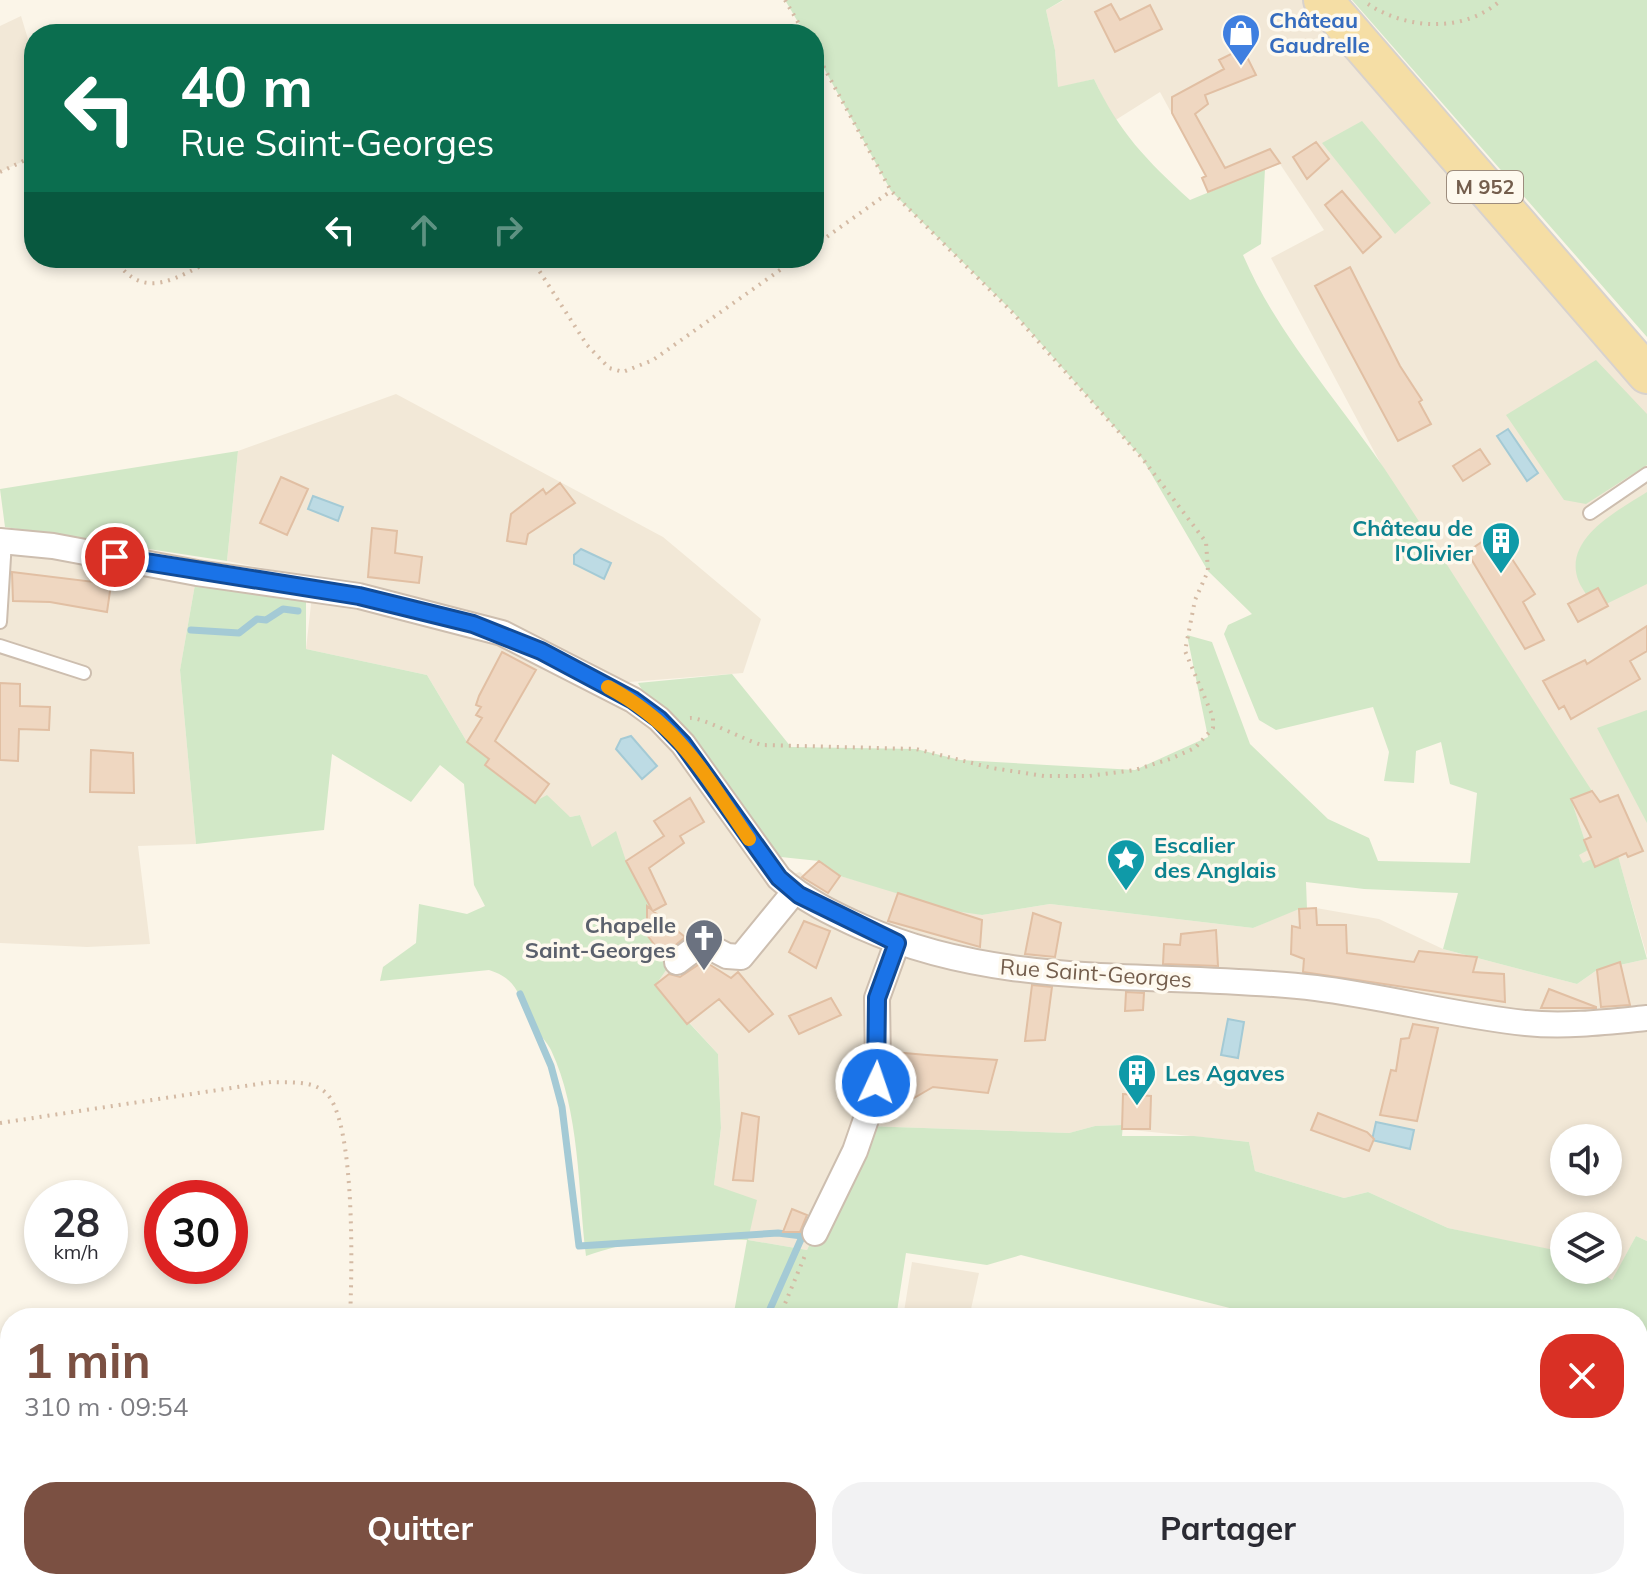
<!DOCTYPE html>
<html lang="fr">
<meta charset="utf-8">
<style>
:root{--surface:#fff;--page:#f2f2f3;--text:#2b2b33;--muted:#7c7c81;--accent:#7b5042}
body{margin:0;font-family:Mulish,sans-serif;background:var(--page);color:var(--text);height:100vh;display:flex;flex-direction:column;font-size:30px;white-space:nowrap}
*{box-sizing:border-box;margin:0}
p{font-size:26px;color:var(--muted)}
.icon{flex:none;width:44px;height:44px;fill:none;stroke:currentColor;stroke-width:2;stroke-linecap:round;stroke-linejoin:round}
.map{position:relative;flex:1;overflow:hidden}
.details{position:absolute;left:0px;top:1308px;width:1648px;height:282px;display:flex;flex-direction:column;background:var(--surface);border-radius:32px 32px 0 0;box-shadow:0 4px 12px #0003}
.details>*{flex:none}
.hud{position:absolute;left:24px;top:24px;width:800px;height:244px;border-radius:32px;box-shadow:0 4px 12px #0003;background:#0b6e4f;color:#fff;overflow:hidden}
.controls{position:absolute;left:1550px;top:1124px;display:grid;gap:16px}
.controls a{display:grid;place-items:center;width:72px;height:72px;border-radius:50%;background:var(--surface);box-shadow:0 4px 12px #0003;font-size:40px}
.speed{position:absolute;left:24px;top:1180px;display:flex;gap:16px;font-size:40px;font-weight:700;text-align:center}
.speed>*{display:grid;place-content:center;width:104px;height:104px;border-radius:50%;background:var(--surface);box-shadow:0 4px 12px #0003;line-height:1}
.speed small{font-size:20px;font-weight:400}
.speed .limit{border:12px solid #d22;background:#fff;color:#111}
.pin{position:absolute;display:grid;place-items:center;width:68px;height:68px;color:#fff;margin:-34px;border:4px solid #fff;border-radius:50%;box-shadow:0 2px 8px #0007}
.me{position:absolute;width:88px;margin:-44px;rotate:3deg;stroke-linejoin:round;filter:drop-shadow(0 0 6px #0008)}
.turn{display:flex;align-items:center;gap:28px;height:168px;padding:0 24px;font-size:36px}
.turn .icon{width:104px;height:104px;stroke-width:2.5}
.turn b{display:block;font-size:56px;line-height:68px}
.lanes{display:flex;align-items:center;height:76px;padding:0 24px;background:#0003;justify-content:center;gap:40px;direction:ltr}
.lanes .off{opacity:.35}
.round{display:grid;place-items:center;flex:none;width:84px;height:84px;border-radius:32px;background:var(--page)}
.summary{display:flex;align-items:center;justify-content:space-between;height:136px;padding:0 24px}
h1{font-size:48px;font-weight:700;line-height:60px;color:var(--accent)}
.button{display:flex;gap:16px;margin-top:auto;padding:16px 24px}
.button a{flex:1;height:92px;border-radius:32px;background:var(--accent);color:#fff;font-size:32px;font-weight:700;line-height:92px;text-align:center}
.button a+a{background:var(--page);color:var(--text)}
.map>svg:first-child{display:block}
.residential{fill:#f2e8d7;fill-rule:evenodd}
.green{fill:#d2e8c7}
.water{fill:#bddbe4;stroke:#a4cad5;stroke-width:2}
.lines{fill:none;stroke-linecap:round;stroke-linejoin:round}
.stream{stroke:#a4cad5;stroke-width:7}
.building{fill:#efd7c1;stroke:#e1bfa3;stroke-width:2}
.lane-casing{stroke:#cdbeaf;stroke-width:16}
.street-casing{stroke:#cdbeaf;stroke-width:28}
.primary-casing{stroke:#d8d2cd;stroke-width:42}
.path{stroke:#d4baa4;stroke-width:4;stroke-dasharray:2 6;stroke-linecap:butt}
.lane{stroke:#fff;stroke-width:12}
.street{stroke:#fff;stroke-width:24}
.primary{stroke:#f5dea5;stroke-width:38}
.route-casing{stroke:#114b97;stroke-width:20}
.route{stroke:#1a73e8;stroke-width:14}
.slow{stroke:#f59e0b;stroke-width:14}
.labels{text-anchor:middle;stroke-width:7;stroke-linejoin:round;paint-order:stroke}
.shield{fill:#fef9ee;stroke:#9d8c7d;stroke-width:2}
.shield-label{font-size:20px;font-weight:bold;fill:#745e4d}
.shop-label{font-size:22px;font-weight:bold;fill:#366cbe;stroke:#fef9ee;text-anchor:start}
.culture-label{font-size:22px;font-weight:bold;fill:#0d838f;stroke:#fef9ee;text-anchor:start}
.worship-label{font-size:22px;font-weight:bold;fill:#5b616d;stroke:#fef9ee;text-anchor:end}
.street-label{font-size:22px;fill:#745e4d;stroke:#fef9ee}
</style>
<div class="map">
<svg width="1647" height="1589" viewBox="0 0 1647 1589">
<rect width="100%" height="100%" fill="#fbf5e8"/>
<path class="residential" d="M1064,0H1323L1647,374V956L1618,857L1595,867L1583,864L1578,854L1588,850L1543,717L1383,468L1271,258L1324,230L1280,164L1213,190L1160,92L1114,121L1094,79L1058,88L1055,50L1046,10Z
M21,16L34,59V156L0,172V26Z
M396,394L663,537L761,619L743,673L604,684L659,719L779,878L800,872L804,876H840L982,915L1050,904L1253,928L1299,908H1316L1379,919L1443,949L1577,984L1597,970L1647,959V1241L1636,1236L1612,1281L1585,1283L1576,1278L1580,1270H1608V1226H1564V1254L1448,1228L1368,1192L1344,1198L1255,1171L1249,1142L1122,1129V1125L1095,1126L1069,1133L865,1126L807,1250L748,1240L714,1185L721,1128L718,1054L655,985L668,963L655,945L647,910L626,861L592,848L580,815L570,817L535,803L467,742L427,675L306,649L314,578L227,561L238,451ZM1564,1138H1608V1182H1564Z
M0,552L137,571L197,573L180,670L196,844L138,846L150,944L87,947L0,943Z
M912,1262L979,1273L969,1318H903Z"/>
<path class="green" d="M785,0H1063L1046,10L1055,50L1058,87L1094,79C1119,132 1146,160 1190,200L1265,169L1261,244L1243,255C1277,334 1336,398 1384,468C1455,575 1522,684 1592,791L1571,799L1588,850L1579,855L1583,863L1592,859L1595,867L1618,856L1647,959L1597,970L1577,984L1443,949L1458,893L1364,889L1306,882L1307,909H1299L1253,928L1050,904L982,915L955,911L840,876L819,861L761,855L659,719L638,683L732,674L791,747L916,749L960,760L1135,770L1208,737L1187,635L1212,642L1250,744L1328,819L1369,838L1378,861L1470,863L1477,793L1450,784L1441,742L1416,751L1414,783L1384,781L1389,752L1373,707L1276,730L1259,720L1224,634L1228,625L1252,614L1208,571L1142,458L1014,313L891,191L814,50V34H805Z
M1352,0H1647V337Z
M1362,121L1431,203L1395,234L1322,143Z
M1596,360L1647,414V465L1586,504L1564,500L1506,415Z
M238,451L227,561L5,527L0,489Z
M1647,492V584L1596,609C1591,600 1583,591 1579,582C1561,539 1619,510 1647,492Z
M197,573L306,589V649L427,675L467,742L489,759L486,764L534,802L547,795L570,817L580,815L592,847L616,831L626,861L655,907L647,910L655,945L668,963L673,960L655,986L718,1054L721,1128L714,1185L757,1200L748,1240L807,1250L865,1126L1069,1133L1095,1126L1123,1125L1122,1136H1194L1249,1142L1255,1171L1344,1198L1368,1192L1448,1228L1559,1251L1564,1254V1270H1580L1577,1278L1585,1283L1604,1280L1606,1276L1612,1280L1636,1236L1647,1241V1588L1638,1569V1318H1269L1021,1255L987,1265L906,1253L896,1318H733L747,1240C685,1237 645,1235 586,1256C578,1190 580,1111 551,1050C546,1040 537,1033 532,1025C518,999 521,980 489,970L380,981L383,967L416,943L419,904L467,914L485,906L474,885L464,784L440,765L411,802L332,754L324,830L196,844L180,670Z
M1647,710V823L1597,728Z"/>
<path class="water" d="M1508,429L1538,473L1527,481L1497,436Z
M313,496L343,507L338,521L308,509Z
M581,549L611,563L604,579L574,564V555Z
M631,736L657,766L642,779L616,749L621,739Z
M1228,1019L1244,1022L1238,1058L1221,1055Z
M1376,1122L1414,1130L1410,1149L1372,1140Z"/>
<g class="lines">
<path class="stream" d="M191,630L239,633L257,619L266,620L283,609L298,611
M520,994L551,1066L562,1107L579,1246L778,1233L810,1237
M766,1318L802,1237"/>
</g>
<path class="building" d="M1111,4L1120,20L1150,5L1162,29L1115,52L1095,12Z
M1239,50L1245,53L1256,75L1205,95L1208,104L1195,114L1225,168L1270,149L1280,163L1208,192L1202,178L1206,176L1172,113V97L1224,69L1219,60Z
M1316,142L1329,159L1307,179L1293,157Z
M1342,191L1381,237L1363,253L1325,205Z
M1350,267L1400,366L1422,400L1419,402L1431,424L1398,441L1315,286Z
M1480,449L1490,464L1463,481L1453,466Z
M281,477L308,489L287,535L260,523Z
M560,483L575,503L528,534L526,544L507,541L511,514L543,489L546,494Z
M372,528L397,531L395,553L422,557L419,583L368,577Z
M1495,533L1535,594L1523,602L1544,640L1525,649L1467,552Z
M12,572L111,584L107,612L50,602L13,601Z
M1598,588L1608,606L1578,622L1568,604Z
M1647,626V651L1630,661L1640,679L1571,719L1564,706L1559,709L1543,681L1585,660L1587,664Z
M502,652L536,670L495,741L549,784L535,803L485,765L489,759L467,742L482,718L476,715L481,707L476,705L479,696Z
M0,683L20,684V706L50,707L49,730L19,729L18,761L0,760Z
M91,750L133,753L134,793L90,792Z
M1592,791L1600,802L1618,795L1643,851L1628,857L1626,853L1595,867L1584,840L1591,837L1571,799Z
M690,798L704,822L680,836L684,843L649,868L666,904L653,911L685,937L663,956L647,935V906L652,910L626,861L664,836L654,821Z
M819,861L840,876L828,893L802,877Z
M898,893L982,920L980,947L888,921Z
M1316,908L1317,925H1346L1347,953L1414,962L1419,951L1477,957L1473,972L1504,974L1505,1002L1303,972L1304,959L1291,954L1292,926L1300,928L1299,909Z
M1033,913L1061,923L1055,957L1025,954Z
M804,921L830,931L816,968L789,952Z
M1216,930L1218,966L1163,964L1164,944L1180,945L1181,934Z
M704,961L731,978L738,972L773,1014L749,1032L719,999L687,1024L655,985L669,974L680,977Z
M1620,962L1630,1005L1601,1007L1597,970Z
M1032,985L1052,987L1045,1040L1025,1041Z
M1549,989L1596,1007V1008H1541Z
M1126,992L1144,993L1143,1010L1125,1011Z
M831,998L841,1015L799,1034L789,1016Z
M1413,1024L1438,1028L1417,1121L1380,1115L1391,1070L1396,1071L1401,1039L1409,1038Z
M893,1052L927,1055L997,1060L988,1093L933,1087L914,1098L889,1094Z
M1123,1094L1151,1096L1150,1129H1122Z
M742,1113L759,1117L753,1181L733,1180Z
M1318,1113L1367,1132L1374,1139L1369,1151L1311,1130Z
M792,1209L807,1215L800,1232H783Z"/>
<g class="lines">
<g class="lane-casing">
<path id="lane" d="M1590,513L1647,474
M0,622L5,541
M0,646L84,673"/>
</g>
<g class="street-casing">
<path id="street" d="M0,541L53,546L197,573L359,596L502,633L633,700L659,719L683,744L779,878C804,900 833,914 862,927C1007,992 1164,970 1316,988C1387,997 1456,1016 1526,1023C1566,1027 1607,1022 1647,1018
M677,962L702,943L727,956L741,957L795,891
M815,1233L855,1151L873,1099L878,1067L877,998L897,943"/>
</g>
<g class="primary-casing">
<path id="primary" d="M1323,0L1647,374"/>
</g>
<path class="path" d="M785,0L805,34
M1368,4C1407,30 1465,33 1501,0
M0,172L34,156
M814,246L891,191
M114,258C145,305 178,275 218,258
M531,258L587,345L609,368L623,372L653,360L797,258
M690,718C702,717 744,740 762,745L916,749L992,768L1044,776H1089L1135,770L1170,759L1195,748L1213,728V717L1185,651L1195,600L1208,571L1206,542L1142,458L1013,313L891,191L814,49
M0,1123L271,1082C289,1083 311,1080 325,1092C356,1118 352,1275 350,1318
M779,1318L806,1253
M318,1580L319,1589
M774,1580L775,1589
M1076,1580L1087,1589"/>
<use href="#lane" class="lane"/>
<use href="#street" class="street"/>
<use href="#primary" class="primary"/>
</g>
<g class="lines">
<g class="route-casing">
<path id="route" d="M115,557L359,596L473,624L541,651L633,700L659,719L683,744L779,878L799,895L897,943L877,998L876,1083"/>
</g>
<use href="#route" class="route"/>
<path class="slow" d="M608,687C680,726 704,774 749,839"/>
</g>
<defs>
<g id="shop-pin" transform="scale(2)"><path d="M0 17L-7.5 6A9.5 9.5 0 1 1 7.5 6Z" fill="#3f7fe0" stroke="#fef9ee"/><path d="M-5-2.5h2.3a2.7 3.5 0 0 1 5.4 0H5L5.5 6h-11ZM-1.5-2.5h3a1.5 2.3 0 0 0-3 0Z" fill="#fff"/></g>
<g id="building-pin" transform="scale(2)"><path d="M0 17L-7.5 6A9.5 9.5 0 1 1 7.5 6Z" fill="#0f9aa8" stroke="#fef9ee"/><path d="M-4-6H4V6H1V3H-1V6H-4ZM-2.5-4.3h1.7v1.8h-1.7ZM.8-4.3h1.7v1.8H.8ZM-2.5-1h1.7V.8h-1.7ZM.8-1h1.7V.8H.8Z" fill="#fff"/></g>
<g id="sight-pin" transform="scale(2)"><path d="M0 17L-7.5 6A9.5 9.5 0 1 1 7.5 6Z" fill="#0f9aa8" stroke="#fef9ee"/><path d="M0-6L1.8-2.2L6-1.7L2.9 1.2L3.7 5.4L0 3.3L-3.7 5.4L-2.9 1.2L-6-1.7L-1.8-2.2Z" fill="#fff"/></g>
<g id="church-pin" transform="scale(2)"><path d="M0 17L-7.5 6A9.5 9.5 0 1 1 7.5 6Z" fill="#6b7280" stroke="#fef9ee"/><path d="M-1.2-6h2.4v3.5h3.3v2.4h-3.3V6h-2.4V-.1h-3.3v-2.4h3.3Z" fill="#fff"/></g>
</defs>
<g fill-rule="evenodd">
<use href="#shop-pin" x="1241" y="33"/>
<use href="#building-pin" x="1501" y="541"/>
<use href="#sight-pin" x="1126" y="858"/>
<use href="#church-pin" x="704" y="938"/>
<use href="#building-pin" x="1137" y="1073"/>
</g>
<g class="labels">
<rect class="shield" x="1447" y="171" width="76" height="32" rx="6"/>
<g class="shield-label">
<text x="1485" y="194">M 952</text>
</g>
<g class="shop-label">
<text x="1269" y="28">Château<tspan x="1269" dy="25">Gaudrelle</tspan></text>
</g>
<g class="culture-label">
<text x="1473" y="536" text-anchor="end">Château de<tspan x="1473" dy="25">l'Olivier</tspan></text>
<text x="1154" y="853">Escalier<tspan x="1154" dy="25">des Anglais</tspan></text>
<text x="1165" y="1081">Les Agaves</text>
</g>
<g class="worship-label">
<text x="676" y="933">Chapelle<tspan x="676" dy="25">Saint-Georges</tspan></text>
</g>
<g class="street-label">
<text transform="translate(1096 973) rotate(4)" y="8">Rue Saint-Georges</text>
</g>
</g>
</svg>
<div class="controls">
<a><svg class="icon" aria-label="sound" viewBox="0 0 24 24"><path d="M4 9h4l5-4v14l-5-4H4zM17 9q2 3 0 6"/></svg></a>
<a><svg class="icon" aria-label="layers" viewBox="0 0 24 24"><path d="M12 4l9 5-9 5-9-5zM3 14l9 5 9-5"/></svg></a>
</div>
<div class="speed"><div>28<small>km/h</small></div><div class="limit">30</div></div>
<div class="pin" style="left:115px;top:557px;background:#d93025"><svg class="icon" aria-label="arrive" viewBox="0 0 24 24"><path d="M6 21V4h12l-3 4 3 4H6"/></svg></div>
<svg class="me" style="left:876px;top:1083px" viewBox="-20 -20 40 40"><circle r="17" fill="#1a73e8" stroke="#fff" stroke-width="3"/><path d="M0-11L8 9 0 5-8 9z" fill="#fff"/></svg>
<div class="hud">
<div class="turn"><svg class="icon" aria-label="left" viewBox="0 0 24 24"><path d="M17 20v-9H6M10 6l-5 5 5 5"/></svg><div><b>40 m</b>Rue Saint-Georges</div></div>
<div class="lanes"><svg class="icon" aria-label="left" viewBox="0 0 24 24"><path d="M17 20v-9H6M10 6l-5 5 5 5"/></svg><svg class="icon off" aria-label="ahead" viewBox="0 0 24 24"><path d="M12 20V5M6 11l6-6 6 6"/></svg><svg class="icon off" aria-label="right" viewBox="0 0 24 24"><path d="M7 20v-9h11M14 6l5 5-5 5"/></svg></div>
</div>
<section class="details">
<div class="summary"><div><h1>1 min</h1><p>310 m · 09:54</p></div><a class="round" style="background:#d93025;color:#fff"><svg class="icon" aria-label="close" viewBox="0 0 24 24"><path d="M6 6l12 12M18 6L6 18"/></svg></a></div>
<div class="button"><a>Quitter</a><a>Partager</a></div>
</section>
</div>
